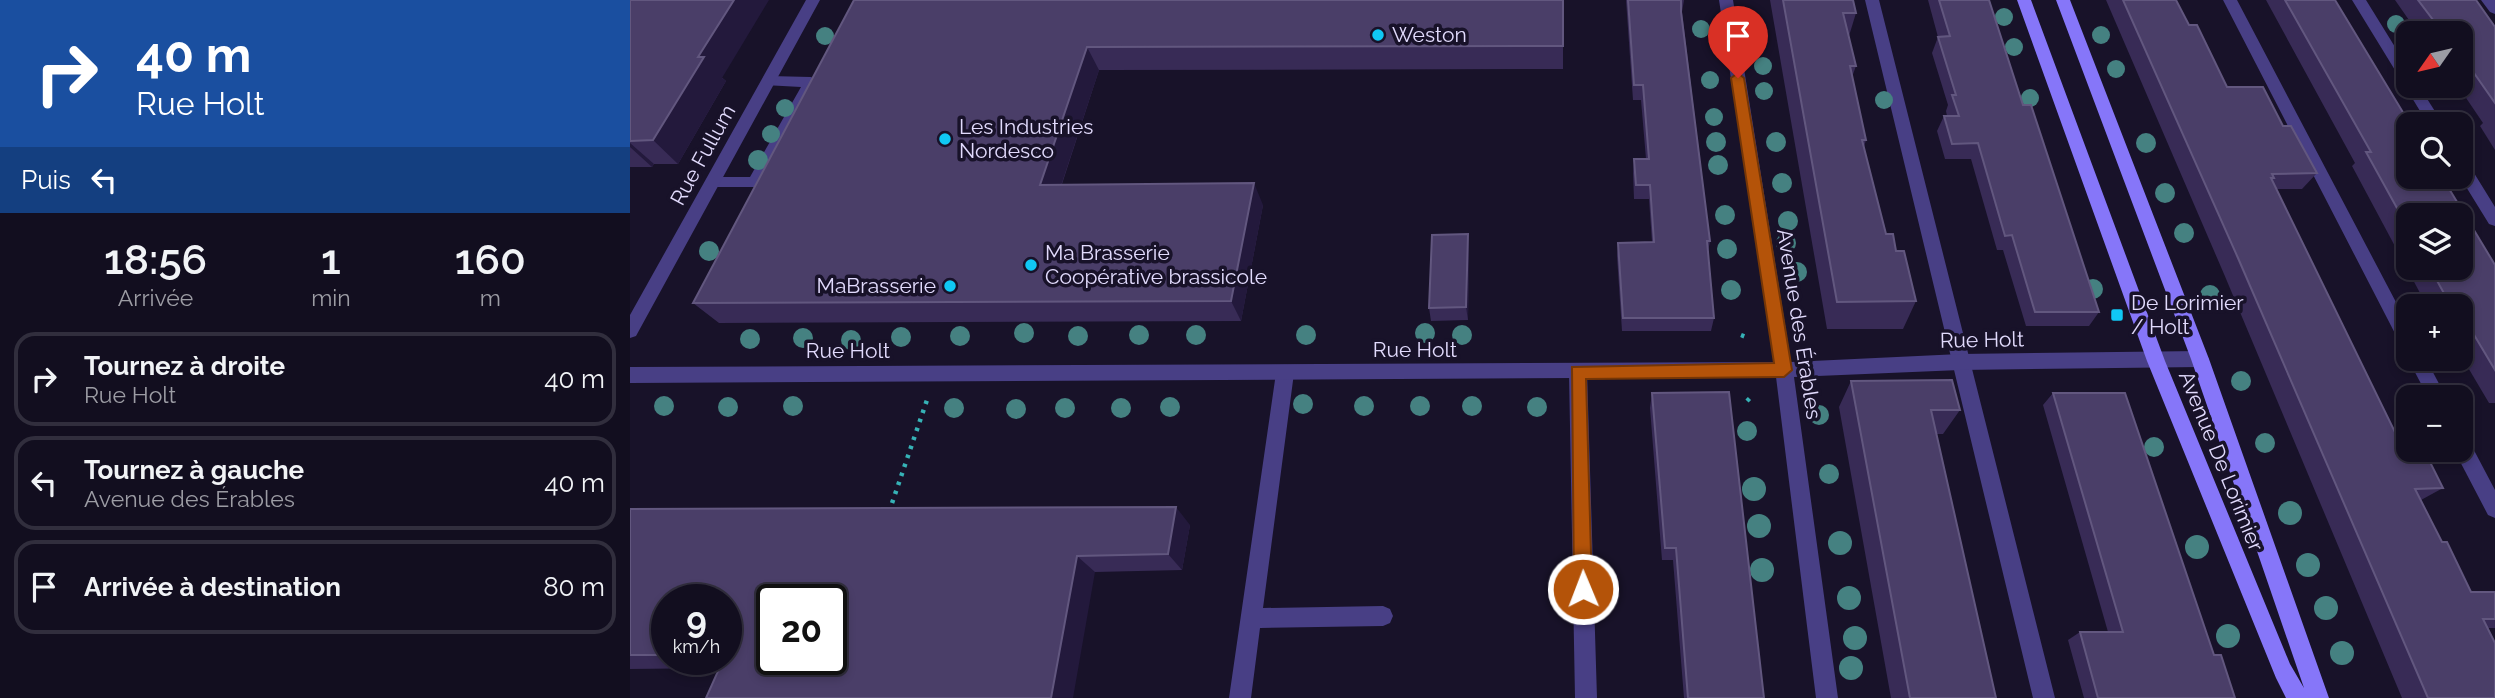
<!DOCTYPE html>
<html lang="fr">
<meta charset="utf-8">
<style>
:root{--surface:#120e1f;--page:#1f1c2c;--text:#f1f3f6;--muted:#9c9ca4;--line:#312e3d}
body{margin:0;font-family:Raleway,sans-serif;background:var(--page);color:var(--text);height:100vh;display:flex;flex-direction:column;font-size:26px;white-space:nowrap}
*{box-sizing:border-box;margin:0}
p{font-size:23px;color:var(--muted)}
.icon{flex:none;width:38px;height:38px;fill:none;stroke:currentColor;stroke-width:2;stroke-linecap:round;stroke-linejoin:round}
.map{position:relative;flex:1;overflow:hidden}
.sheet{display:flex;flex-direction:column;background:var(--surface);width:630px}
.sheet>*{flex:none}
.top-card{background:#1a4fa0;color:#fff;overflow:hidden}
.needle{width:46px;rotate:236deg}
.fabs{position:absolute;left:1766px;top:21px;display:grid;gap:14px}
.fabs a{display:grid;place-items:center;width:77px;height:77px;border-radius:14px;background:var(--surface);box-shadow:0 4px 10px #0003,0 0 0 2px var(--line);font-size:35px}
.speed{position:absolute;left:21px;top:584px;display:flex;gap:14px;font-size:35px;font-weight:700;text-align:center}
.speed>*{display:grid;place-content:center;width:91px;height:91px;border-radius:50%;background:var(--surface);box-shadow:0 4px 10px #0003,0 0 0 2px var(--line);line-height:1}
.speed small{font-size:18px;font-weight:400}
.speed .limit{border:4px solid #111;border-radius:10px;background:#fff;color:#111}
.pin{position:absolute;display:grid;place-items:center;width:60px;height:60px;color:#fff;margin:-72px -30px;border-radius:50% 50% 50% 0;rotate:-45deg;box-shadow:0 0 7px #0007}
.pin .icon{rotate:45deg}
.me{position:absolute;width:77px;margin:-38px;rotate:359deg;stroke-linejoin:round;filter:drop-shadow(0 0 5px #0008)}
.turn{display:flex;align-items:center;gap:24px;height:147px;padding:0 21px;font-size:32px}
.turn .icon{width:91px;height:91px;stroke-width:2.5}
.turn b{display:block;font-size:49px;line-height:60px}
.then{display:flex;align-items:center;height:66px;padding:0 21px;background:#0003;gap:14px;font-size:26px}
.eta{display:flex;justify-content:space-evenly;align-items:center;height:119px;text-align:center}
.eta b{font-size:42px;font-weight:600;line-height:49px}
ul{padding:0;list-style:none}
li{display:flex;align-items:center;gap:21px;height:94px;margin:0 14px 10px;padding:0 7px;border:4px solid var(--line);border-radius:21px}
li div{flex:1}
li b{display:block;font-size:26px}
li em{font-style:normal}
main{display:flex;flex:1;min-height:0}
.map>svg:first-child{display:block}
.lines{fill:none;stroke-linecap:round;stroke-linejoin:round}
.path{stroke:#36b2b6;stroke-width:4.5;stroke-dasharray:3.5 6;stroke-linecap:butt}
.service{fill:#483f85;fill-rule:evenodd}
.minor{fill:#483f85;fill-rule:evenodd}
.secondary{fill:#8676f9;fill-rule:evenodd}
.tree{fill:#458181}
.wall{fill:#382b56;fill-rule:evenodd}
.shaded-wall{fill:#23193c}
.building{fill:#4a3e68;stroke:#62577f;stroke-width:2;fill-rule:evenodd}
.route{fill:#b45309;stroke:#753606;stroke-width:2}
.poi-dot{fill:#10c8f4;stroke:#181229;stroke-width:2.5}
.labels{text-anchor:middle;stroke-width:7;stroke-linejoin:round;paint-order:stroke}
.poi-label{font-size:21px;fill:#e2dbfd;stroke:#181229;text-anchor:start}
.street-label{font-size:21px;fill:#e2dbfd;stroke:#181229}
</style>
<main>
<section class="sheet">
<div class="top-card">
<div class="turn"><svg class="icon" aria-label="right" viewBox="0 0 24 24"><path d="M7 20v-9h11M14 6l5 5-5 5"/></svg><div><b>40 m</b>Rue Holt</div></div>
<div class="then">Puis<svg class="icon" aria-label="left" viewBox="0 0 24 24"><path d="M17 20v-9H6M10 6l-5 5 5 5"/></svg></div>
</div>
<div class="eta">
<div><b>18:56</b><p>Arrivée</p></div>
<div><b>1</b><p>min</p></div>
<div><b>160</b><p>m</p></div>
</div>
<ul>
<li><svg class="icon" aria-label="right" viewBox="0 0 24 24"><path d="M7 20v-9h11M14 6l5 5-5 5"/></svg><div><b>Tournez à droite</b><p>Rue Holt</p></div><em>40 m</em></li>
<li><svg class="icon" aria-label="left" viewBox="0 0 24 24"><path d="M17 20v-9H6M10 6l-5 5 5 5"/></svg><div><b>Tournez à gauche</b><p>Avenue des Érables</p></div><em>40 m</em></li>
<li><svg class="icon" aria-label="arrive" viewBox="0 0 24 24"><path d="M6 21V4h12l-3 4 3 4H6"/></svg><div><b>Arrivée à destination</b></div><em>80 m</em></li>
</ul>
</section>
<div class="map">
<svg width="1865" height="698" viewBox="0 0 1865 698">
<rect width="100%" height="100%" fill="#181229"/>
<g class="lines">
<path class="path" d="M1111,335L1116,337
M1117,401L1120,398
M259,512L297,400"/>
<path class="service" d="M1235,0H1249L1425,698H1403Z
M1593,0H1607L1778,325V349L1772,347Z
M1851,0H1865V14L1860,12Z
M139,76L181,77L188,82L131,187H76L74,183L82,177H120L171,87L134,85L132,81Z
M1778,359H1796L1816,397H1798Z
M948,364L954,367L957,372L967,698H945L939,372L942,367Z
M655,365L661,368L664,373L633,608L753,606L760,609L763,616L760,623L753,626L630,628L621,698H599L646,373L649,368Z
M1830,435L1837,437L1865,490V518L1858,515L1824,450H1830Z"/>
<path class="minor" d="M176,0H190L6,336L0,338V315Z
M1089,0H1103L1161,362L1330,354L1570,351L1576,354L1579,359L1576,364L1570,367L1330,370L1164,377L1208,698H1186L1146,377L0,383V367L1144,362Z
M1722,0H1736L1778,68V86H1789L1813,124H1798Z
M1830,158L1836,160L1865,207V226L1859,224L1830,177Z"/>
<path class="secondary" d="M1387,0H1401L1535,361L1660,664L1674,688L1561,359L1426,0H1440L1579,359L1699,698H1656L1646,678L1517,361Z"/>
</g>
<g class="tree">
<circle cx="1374" cy="17" r="9"/>
<circle cx="1766" cy="24" r="9"/>
<circle cx="1071" cy="29" r="9"/>
<circle cx="1471" cy="35" r="9"/>
<circle cx="195" cy="36" r="9"/>
<circle cx="1128" cy="38" r="9"/>
<circle cx="1384" cy="47" r="9"/>
<circle cx="1133" cy="66" r="9"/>
<circle cx="1486" cy="69" r="9"/>
<circle cx="1080" cy="80" r="9"/>
<circle cx="1134" cy="91" r="9"/>
<circle cx="1400" cy="98" r="9"/>
<circle cx="1254" cy="100" r="9"/>
<circle cx="155" cy="108" r="9"/>
<circle cx="1084" cy="117" r="9"/>
<circle cx="141" cy="134" r="9"/>
<circle cx="1086" cy="142" r="10"/>
<circle cx="1146" cy="142" r="10"/>
<circle cx="1516" cy="143" r="10"/>
<circle cx="128" cy="160" r="10"/>
<circle cx="1088" cy="165" r="10"/>
<circle cx="1152" cy="183" r="10"/>
<circle cx="1535" cy="193" r="10"/>
<circle cx="1095" cy="215" r="10"/>
<circle cx="1158" cy="221" r="10"/>
<circle cx="1554" cy="233" r="10"/>
<circle cx="1156" cy="243" r="10"/>
<circle cx="1097" cy="249" r="10"/>
<circle cx="79" cy="251" r="10"/>
<circle cx="1167" cy="272" r="10"/>
<circle cx="1463" cy="289" r="10"/>
<circle cx="1101" cy="290" r="10"/>
<circle cx="1580" cy="295" r="10"/>
<circle cx="394" cy="333" r="10"/>
<circle cx="795" cy="333" r="10"/>
<circle cx="509" cy="335" r="10"/>
<circle cx="566" cy="335" r="10"/>
<circle cx="676" cy="335" r="10"/>
<circle cx="832" cy="335" r="10"/>
<circle cx="330" cy="336" r="10"/>
<circle cx="448" cy="336" r="10"/>
<circle cx="271" cy="337" r="10"/>
<circle cx="173" cy="338" r="10"/>
<circle cx="120" cy="339" r="10"/>
<circle cx="221" cy="340" r="10"/>
<circle cx="1611" cy="381" r="10"/>
<circle cx="673" cy="404" r="10"/>
<circle cx="34" cy="406" r="10"/>
<circle cx="163" cy="406" r="10"/>
<circle cx="734" cy="406" r="10"/>
<circle cx="790" cy="406" r="10"/>
<circle cx="842" cy="406" r="10"/>
<circle cx="98" cy="407" r="10"/>
<circle cx="540" cy="407" r="10"/>
<circle cx="907" cy="407" r="10"/>
<circle cx="324" cy="408" r="10"/>
<circle cx="435" cy="408" r="10"/>
<circle cx="491" cy="408" r="10"/>
<circle cx="386" cy="409" r="10"/>
<circle cx="1189" cy="415" r="10"/>
<circle cx="1117" cy="431" r="10"/>
<circle cx="1635" cy="443" r="10"/>
<circle cx="1524" cy="447" r="10"/>
<circle cx="1199" cy="474" r="10"/>
<circle cx="1124" cy="489" r="12"/>
<circle cx="1660" cy="513" r="12"/>
<circle cx="1129" cy="526" r="12"/>
<circle cx="1210" cy="543" r="12"/>
<circle cx="1567" cy="547" r="12"/>
<circle cx="1678" cy="565" r="12"/>
<circle cx="1132" cy="570" r="12"/>
<circle cx="1219" cy="598" r="12"/>
<circle cx="1696" cy="608" r="12"/>
<circle cx="1598" cy="636" r="12"/>
<circle cx="1225" cy="638" r="12"/>
<circle cx="1712" cy="653" r="12"/>
<circle cx="1221" cy="668" r="12"/>
</g>
<path class="wall" d="M0,0L96,81L48,164H24L22,167H0Z
M224,0H933V69L469,70L432,184L633,205L611,321L89,323L63,303Z
M996,0H1054L1052,12L1080,241L1078,252L1084,318L1081,331H992L987,256L988,243L1022,242L1019,199H1004L1003,173L1004,159H1016L1011,100H1003Z
M1140,0H1223L1226,13L1219,36L1226,66L1222,77L1236,140L1234,147L1256,234L1266,251L1286,301L1273,329H1197Z
M1298,0H1359L1393,105L1469,312L1459,326H1396L1373,250H1367L1341,159H1315L1307,131L1314,116H1317L1316,111L1318,105L1302,53L1308,37Z
M1476,0H1546L1559,25L1597,87L1653,126L1687,173L1672,189H1646L1780,463L1813,488L1791,500L1812,542L1841,592H1865V628H1858L1865,698H1772L1594,274Z
M1636,0H1705L1865,265V403H1859L1830,354V306H1797L1722,166L1725,163ZM1778,215L1830,268H1778Z
M1765,0H1846L1865,27V150L1850,126L1853,123L1828,86H1830V33H1788Z
M839,247L838,320L801,321L799,308Z
M1221,381L1330,410L1313,434H1306L1366,698H1261L1209,407Z
M1022,393L1134,698H1054L1043,560H1032L1020,408Z
M1423,393L1584,655L1605,698H1454L1438,640L1450,632H1478L1413,405Z
M0,509L560,525L552,570L465,572L89,668L0,669ZM37,600H96V660H37Z"/>
<path class="shaded-wall" d="M104,0H139L92,78L96,81L48,164L23,140L68,57Z
M457,47L469,70L424,207L410,185Z
M0,143L24,164L22,167L0,147Z
M624,183L633,205L611,321L601,301Z
M838,234L839,247L838,320L836,307Z
M546,507L560,525L552,570L538,554Z
M447,556L465,572L443,698H421Z"/>
<path class="building" d="M0,0H104L68,57H74L23,140L0,141Z
M224,0H933V46L457,47L410,185L624,183L601,301L63,303Z
M998,0H1051V12L1080,241H1077L1084,318H993L988,243L1024,242L1020,185H1006L1004,159H1019L1013,85H1004Z
M1153,0H1223L1226,13H1213L1226,66H1220L1236,140H1232L1256,234H1263L1266,251H1274L1286,301L1207,302Z
M1309,0H1359L1393,105H1401L1469,312H1405L1382,235L1375,236L1348,143L1322,144L1314,116H1329L1322,95H1326L1308,37L1320,36Z
M1493,0H1546L1559,25H1567L1597,87H1633L1653,126H1661L1687,173L1642,174L1644,178H1641L1780,463L1800,462L1813,488L1785,489L1812,542H1817L1841,592H1865V619H1853L1865,643V698H1798L1608,258Z
M1655,0H1705L1780,124H1778V177H1812L1865,265V370L1837,323H1831L1830,306H1821L1800,268H1830V215H1778V228L1736,152H1741Z
M1788,0H1846L1865,27V103L1830,53V33H1813Z
M838,234L836,307L799,308L802,235Z
M1322,380L1330,410H1301L1366,698H1280L1221,381Z
M1099,392L1134,698H1058L1046,548H1035L1022,393Z
M1423,393H1495L1584,655H1591L1605,698H1468L1450,632H1493Z
M546,507L538,554L447,556L421,698H76L93,660H96V600H37V655H0V509ZM142,600H201V660H142Z"/>
<path class="route" d="M1108,73L1114,78L1162,370L1154,377L956,379L962,589L960,595L953,598L947,595L944,589L942,367L1144,363L1101,78Z"/>
<g class="poi-dot">
<circle cx="748" cy="35" r="7"/>
<circle cx="315" cy="139" r="7"/>
<circle cx="401" cy="265" r="7"/>
<circle cx="320" cy="286" r="7"/>
<rect x="1480" y="308" width="14" height="14" rx="3.5"/>
</g>
<g class="labels">
<g class="poi-label">
<text x="762" y="42">Weston</text>
<text x="329" y="134">Les Industries<tspan x="329" dy="24">Nordesco</tspan></text>
<text x="415" y="260">Ma Brasserie<tspan x="415" dy="24">Coopérative brassicole</tspan></text>
<text x="306" y="293" text-anchor="end">MaBrasserie</text>
<text x="1501" y="310">De Lorimier<tspan x="1501" dy="24">/ Holt</tspan></text>
</g>
<g class="street-label">
<text transform="translate(73 155) rotate(-61)" y="7">Rue Fullum</text>
<text transform="translate(1169 324) rotate(81)" y="7">Avenue des Érables</text>
<text transform="translate(1352 340) rotate(-1)" y="7">Rue Holt</text>
<text x="785" y="357">Rue Holt</text>
<text x="218" y="358">Rue Holt</text>
<text transform="translate(1591 461) rotate(68)" y="7">Avenue De Lorimier</text>
</g>
</g>
</svg>
<div class="fabs">
<a><svg class="needle" viewBox="-14 -14 28 28"><path d="M0-13l5 13h-10z" fill="#e53935"/><path d="M0 13l5-13h-10z" fill="#9c9ca4"/></svg></a>
<a><svg class="icon" aria-label="search" viewBox="0 0 24 24"><circle cx="10" cy="10" r="6"/><path d="M15 15l6 6"/></svg></a>
<a><svg class="icon" aria-label="layers" viewBox="0 0 24 24"><path d="M12 4l9 5-9 5-9-5zM3 14l9 5 9-5"/></svg></a>
<a>+</a>
<a>−</a>
</div>
<div class="speed"><div>9<small>km/h</small></div><div class="limit">20</div></div>
<div class="pin" style="left:1108px;top:78px;background:#d93025"><svg class="icon" aria-label="arrive" viewBox="0 0 24 24"><path d="M6 21V4h12l-3 4 3 4H6"/></svg></div>
<svg class="me" style="left:953px;top:589px" viewBox="-20 -20 40 40"><circle r="17" fill="#b45309" stroke="#fff" stroke-width="3"/><path d="M0-11L8 9 0 5-8 9z" fill="#fff"/></svg>
</div>
</main>
